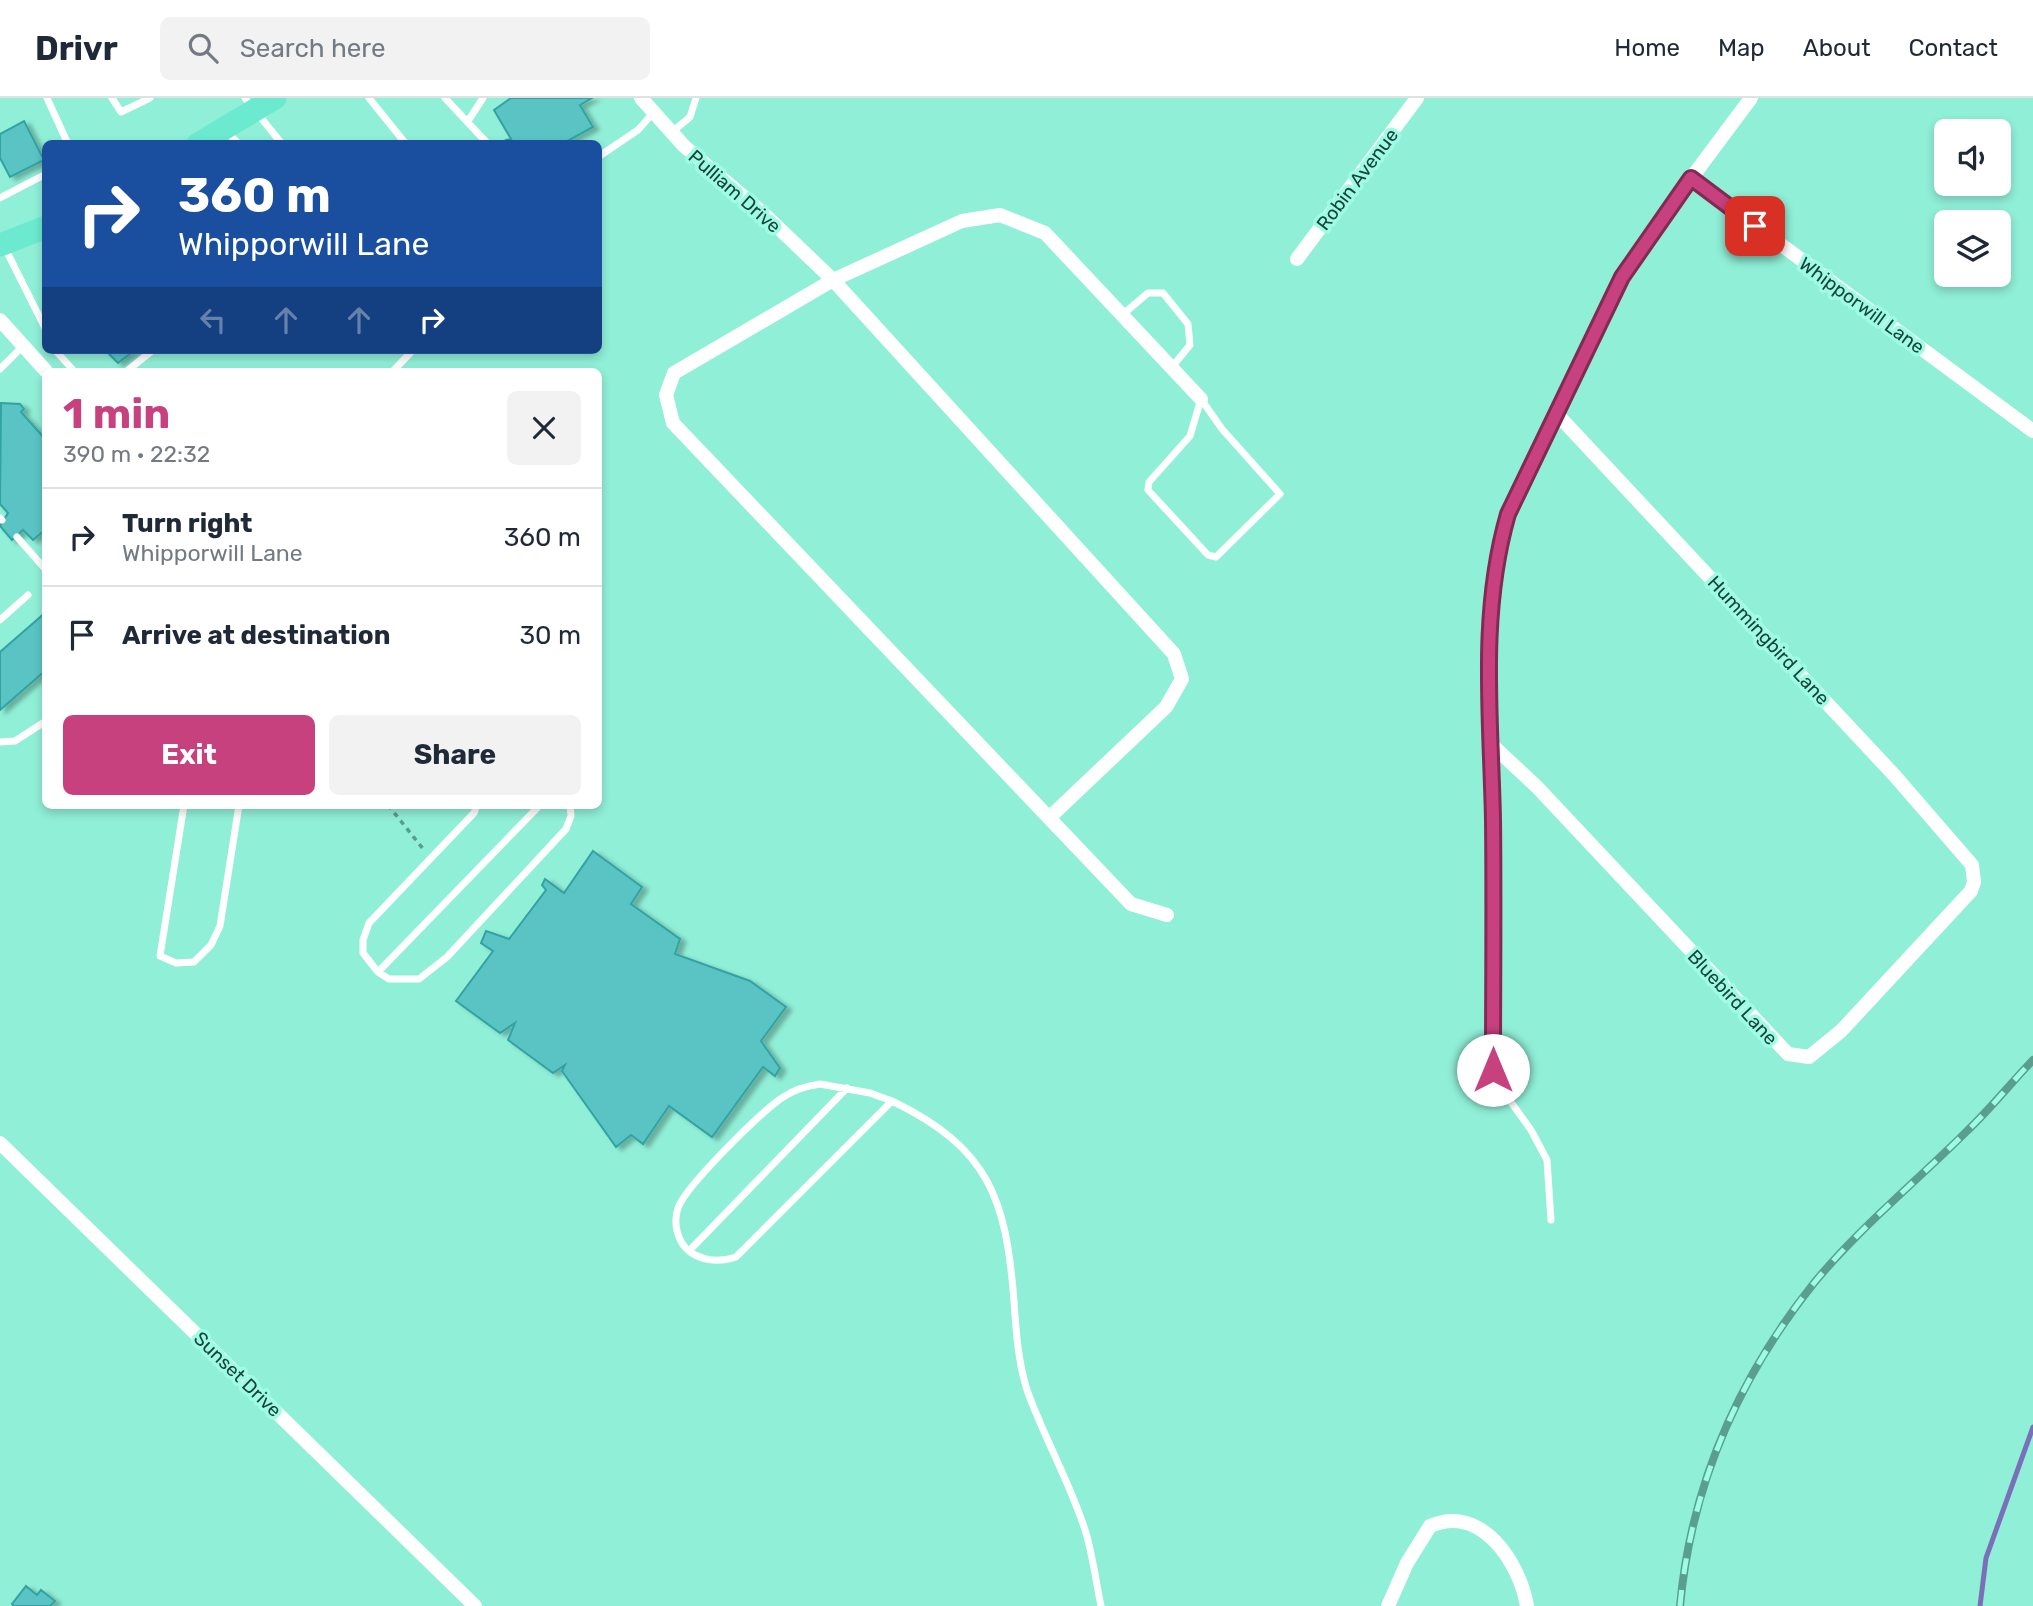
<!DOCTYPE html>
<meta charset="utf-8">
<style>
:root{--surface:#fff;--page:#f2f2f3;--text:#1f2937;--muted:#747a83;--line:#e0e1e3;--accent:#c8417f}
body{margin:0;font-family:Rubik,sans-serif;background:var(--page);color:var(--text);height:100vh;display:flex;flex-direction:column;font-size:26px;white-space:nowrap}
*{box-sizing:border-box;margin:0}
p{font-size:23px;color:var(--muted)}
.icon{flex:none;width:38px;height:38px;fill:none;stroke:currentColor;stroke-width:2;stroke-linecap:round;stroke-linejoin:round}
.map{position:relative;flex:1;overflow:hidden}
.panel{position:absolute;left:42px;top:270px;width:560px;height:441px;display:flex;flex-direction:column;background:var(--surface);border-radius:10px;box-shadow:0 4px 10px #0003}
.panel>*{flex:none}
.banner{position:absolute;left:42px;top:42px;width:560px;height:214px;border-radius:10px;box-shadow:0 4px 10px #0003;background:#1a4fa0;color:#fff;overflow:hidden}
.fabs{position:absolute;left:1934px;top:21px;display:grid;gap:14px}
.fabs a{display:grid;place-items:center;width:77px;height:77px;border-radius:10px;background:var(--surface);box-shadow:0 4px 10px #0003;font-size:35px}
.pin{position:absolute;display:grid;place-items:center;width:60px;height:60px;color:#fff;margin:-30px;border-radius:14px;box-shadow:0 4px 10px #0006}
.me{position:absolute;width:77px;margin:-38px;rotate:0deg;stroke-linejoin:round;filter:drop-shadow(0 0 5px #0008)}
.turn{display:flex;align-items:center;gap:24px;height:147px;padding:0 21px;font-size:32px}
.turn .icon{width:91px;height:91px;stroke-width:2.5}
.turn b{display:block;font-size:49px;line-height:60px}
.lanes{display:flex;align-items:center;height:66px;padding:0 21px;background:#0003;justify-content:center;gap:35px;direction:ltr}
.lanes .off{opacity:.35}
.round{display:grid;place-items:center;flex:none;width:74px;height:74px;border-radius:10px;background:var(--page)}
.head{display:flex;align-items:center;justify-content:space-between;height:119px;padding:0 21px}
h1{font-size:42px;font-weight:700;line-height:52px;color:var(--accent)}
.cta{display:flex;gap:14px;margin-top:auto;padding:14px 21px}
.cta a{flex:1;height:80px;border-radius:10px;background:var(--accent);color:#fff;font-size:28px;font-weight:700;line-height:80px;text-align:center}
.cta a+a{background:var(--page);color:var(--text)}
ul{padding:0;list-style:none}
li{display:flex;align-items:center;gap:21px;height:98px;padding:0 21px;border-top:2px solid var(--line)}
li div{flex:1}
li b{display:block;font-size:26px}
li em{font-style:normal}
header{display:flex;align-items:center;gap:42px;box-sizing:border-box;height:98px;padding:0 35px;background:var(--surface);border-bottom:2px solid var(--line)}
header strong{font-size:33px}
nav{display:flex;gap:38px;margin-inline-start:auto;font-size:24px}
.search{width:490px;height:63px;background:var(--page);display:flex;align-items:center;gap:18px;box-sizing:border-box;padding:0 24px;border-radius:10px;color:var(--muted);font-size:26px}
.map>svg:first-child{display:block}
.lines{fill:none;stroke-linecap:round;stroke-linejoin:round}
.stream{stroke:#7a70b9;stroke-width:5}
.building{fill:#5ac4c4;stroke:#32a2a3;stroke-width:2;filter:url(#shadow)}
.path{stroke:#589d8d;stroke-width:3.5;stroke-dasharray:5 5;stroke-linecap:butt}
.service{stroke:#fff;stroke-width:7}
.minor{stroke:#fff;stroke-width:14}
.trunk{stroke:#6beacf;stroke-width:23}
.rail-casing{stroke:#5a9f8e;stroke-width:8}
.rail{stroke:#9dfde4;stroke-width:5;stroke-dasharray:16;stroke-linecap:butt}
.route-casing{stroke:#822a53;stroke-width:18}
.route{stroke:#c8417f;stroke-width:12}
.labels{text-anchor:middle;stroke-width:7;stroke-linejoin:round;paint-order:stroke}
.street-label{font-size:19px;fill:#1b433a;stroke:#9dfde4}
</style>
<header>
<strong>Drivr</strong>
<div class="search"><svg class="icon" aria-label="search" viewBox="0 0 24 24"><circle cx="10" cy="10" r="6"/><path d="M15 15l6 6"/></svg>Search here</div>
<nav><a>Home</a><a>Map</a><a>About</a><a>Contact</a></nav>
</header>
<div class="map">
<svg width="2033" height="1508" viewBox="0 0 2033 1508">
<defs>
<filter id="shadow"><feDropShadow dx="5.5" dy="3" stdDeviation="2" flood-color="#0004"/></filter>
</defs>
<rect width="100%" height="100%" fill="#90efd7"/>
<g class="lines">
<path class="stream" d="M1980,1508L1986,1460L2033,1329"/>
</g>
<path class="building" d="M511,0H592L580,7L593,29L562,46H508L506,42L511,41L494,12Z
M24,23L44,62L10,79L0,60V36Z
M105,252H135L118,265Z
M1,305L20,306L24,311L21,314L46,342V431L33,442L23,432L12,442L0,428L8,415L0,406Z
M46,514V572L0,612V554Z
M593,753L642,789L631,806L680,841L675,856L750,883L786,909L761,943L780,970L775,978L763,969L712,1039L669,1008L643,1046L631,1037L616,1049L562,973L565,967L553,975L508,942L515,925L500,935L456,903L493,853L481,845L486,833L509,841L546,792L542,787L545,781L564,795Z
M26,1488L37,1497L41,1492L55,1503L50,1508H14L12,1506Z"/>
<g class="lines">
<path class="path" d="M388,707L424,752"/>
<path class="service" d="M47,0L68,46
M112,0L121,14L150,0
M245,0L282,46
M369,0L406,46
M445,0L488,46
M468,23L483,0
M227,34L239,46
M672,34L690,19L696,0
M598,59L638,32L654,14
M0,100L46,76
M5,150L46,232
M1122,217L1148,195H1163L1188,226L1190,247L1172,269
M55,252L74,273
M0,271L23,248
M127,273L153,252
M393,273L413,252
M1201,301L1222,331L1280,396L1216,459L1208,457L1148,392L1149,384L1190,338Z
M0,420L2,422
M17,439L46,472
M0,522L28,497
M0,644L15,643L46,623
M184,707L160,858L176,865L194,864L211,847L220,828L239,707
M477,707L474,715L369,825L363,842V855L378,874L389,881H419L447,859L566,731L571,718L570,707
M378,874L540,707
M1493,972L1495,982L1531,1032L1547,1062L1551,1122
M820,986L870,995L892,1003L736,1159C721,1164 705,1164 690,1154C677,1144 673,1125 678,1110C685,1089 764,1010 785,998C795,991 808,988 820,986Z
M892,1003C989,1050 1006,1100 1014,1203C1016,1233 1018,1263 1027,1292C1044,1340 1071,1386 1086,1435C1093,1459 1096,1484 1101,1508
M689,1153L847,990"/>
<path class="minor" d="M641,0L684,48L763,115L833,182L1174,556L1182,581L1166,609L1050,719
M1691,80L2033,333
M1297,161L1417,0
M0,222L46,273
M1490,645L1537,689L1788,956L1809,959L1841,933L1971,793L1974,784L1972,767L1895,678L1556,315
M1167,817L1131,806L673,325L666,297L674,275L833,182L962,123L1000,117L1045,135L1201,301
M1493,972C1493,889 1494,806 1493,722C1491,620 1478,516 1509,416L1622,179L1649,137L1751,0
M0,1045L475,1508
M1388,1508L1407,1465L1430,1428C1482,1405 1520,1466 1527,1508"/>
<path class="trunk" d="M198,46L275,0
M0,147L46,129"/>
<g class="rail-casing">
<path id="rail" d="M1680,1508C1691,1388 1739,1279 1814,1185C1860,1129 1917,1083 1968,1032C1991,1010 2011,985 2033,962"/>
</g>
<use href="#rail" class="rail"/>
</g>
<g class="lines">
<g class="route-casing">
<path id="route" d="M1493,972C1493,889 1494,806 1493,722C1491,620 1479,516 1508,416L1622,179L1691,80L1755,128"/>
</g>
<use href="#route" class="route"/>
</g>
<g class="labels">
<g class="street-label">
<text transform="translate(1357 81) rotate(-53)" y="7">Robin Avenue</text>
<text transform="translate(735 93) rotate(41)" y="7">Pulliam Drive</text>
<text transform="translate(1862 207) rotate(36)" y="7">Whipporwill Lane</text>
<text transform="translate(1769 542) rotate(47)" y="7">Hummingbird Lane</text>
<text transform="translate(1733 899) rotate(47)" y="7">Bluebird Lane</text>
<text transform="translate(238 1276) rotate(44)" y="7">Sunset Drive</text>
</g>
</g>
</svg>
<div class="fabs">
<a><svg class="icon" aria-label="sound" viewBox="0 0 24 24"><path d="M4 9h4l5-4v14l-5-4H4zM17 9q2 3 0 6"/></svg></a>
<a><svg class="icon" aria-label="layers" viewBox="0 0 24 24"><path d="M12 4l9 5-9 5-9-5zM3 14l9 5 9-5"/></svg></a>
</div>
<div class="pin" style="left:1755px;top:128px;background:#d93025"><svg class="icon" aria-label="arrive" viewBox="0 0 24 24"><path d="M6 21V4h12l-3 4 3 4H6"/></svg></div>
<svg class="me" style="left:1493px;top:972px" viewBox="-20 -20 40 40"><circle r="19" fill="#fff"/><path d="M0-13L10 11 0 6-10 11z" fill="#c8417f"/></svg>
<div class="banner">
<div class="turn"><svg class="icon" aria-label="right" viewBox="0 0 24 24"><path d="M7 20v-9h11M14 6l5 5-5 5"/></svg><div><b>360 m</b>Whipporwill Lane</div></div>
<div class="lanes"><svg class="icon off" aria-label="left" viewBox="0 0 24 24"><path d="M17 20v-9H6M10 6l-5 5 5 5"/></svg><svg class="icon off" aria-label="ahead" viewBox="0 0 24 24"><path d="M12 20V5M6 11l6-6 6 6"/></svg><svg class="icon off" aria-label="ahead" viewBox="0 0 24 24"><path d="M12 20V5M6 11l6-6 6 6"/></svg><svg class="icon" aria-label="right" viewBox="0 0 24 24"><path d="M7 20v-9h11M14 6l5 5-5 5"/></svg></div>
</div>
<section class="panel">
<div class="head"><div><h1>1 min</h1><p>390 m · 22:32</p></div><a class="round"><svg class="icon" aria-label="close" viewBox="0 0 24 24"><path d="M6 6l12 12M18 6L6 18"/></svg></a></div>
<ul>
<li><svg class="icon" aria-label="right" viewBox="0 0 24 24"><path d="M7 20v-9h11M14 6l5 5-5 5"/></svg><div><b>Turn right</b><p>Whipporwill Lane</p></div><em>360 m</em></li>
<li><svg class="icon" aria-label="arrive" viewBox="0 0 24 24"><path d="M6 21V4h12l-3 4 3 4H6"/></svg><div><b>Arrive at destination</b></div><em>30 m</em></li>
</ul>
<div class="cta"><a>Exit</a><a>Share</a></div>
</section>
</div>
